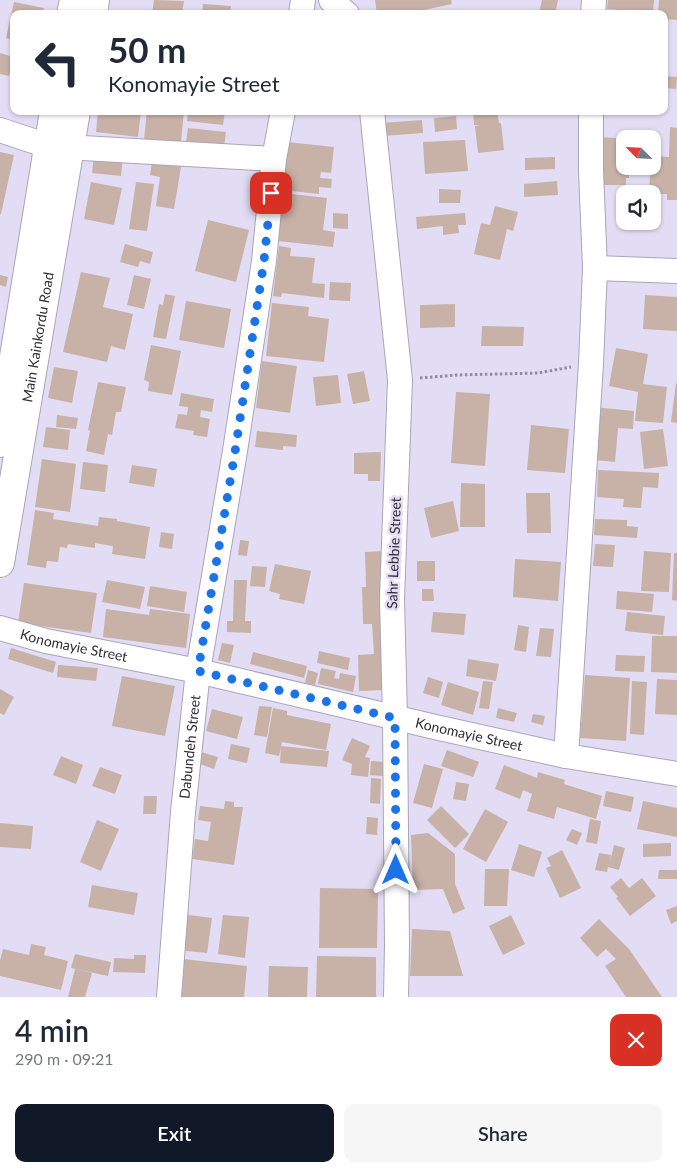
<!DOCTYPE html>
<meta charset="utf-8">
<style>
:root{--surface:#fff;--page:#f6f6f7;--text:#1f2937;--muted:#747a83;--accent:#111827}
body{margin:0;font-family:Lato,sans-serif;background:var(--page);color:var(--text);height:100vh;display:flex;flex-direction:column;font-size:19px;white-space:nowrap}
*{box-sizing:border-box;margin:0}
p{font-size:16px;color:var(--muted)}
.icon{flex:none;width:28px;height:28px;fill:none;stroke:currentColor;stroke-width:2;stroke-linecap:round;stroke-linejoin:round}
.map{position:relative;height:997px;overflow:hidden}
.drawer{display:flex;flex-direction:column;background:var(--surface);flex:1}
.drawer>*{flex:none}
.hud{position:absolute;left:10px;top:10px;width:658px;height:105px;border-radius:10px;box-shadow:0 1px 4px #0004;background:#fff;color:var(--text);overflow:hidden}
.needle{width:32px;rotate:294deg}
.tools{position:absolute;left:616px;top:130px;display:grid;gap:10px}
.tools a{display:grid;place-items:center;width:45px;height:45px;border-radius:10px;background:var(--surface);box-shadow:0 1px 4px #0004;font-size:25px}
.pin{position:absolute;display:grid;place-items:center;width:42px;height:42px;color:#fff;margin:-21px;border-radius:10px;box-shadow:0 2px 8px #0006}
.me{position:absolute;width:55px;margin:-28px;rotate:0deg;stroke-linejoin:round;filter:drop-shadow(0 0 4px #0008)}
.turn{display:flex;align-items:center;gap:18px;height:105px;padding:0 15px;font-size:22px}
.turn .icon{width:65px;height:65px;stroke-width:2.5}
.turn b{display:block;font-size:35px;line-height:42px}
.round{display:grid;place-items:center;flex:none;width:52px;height:52px;border-radius:10px;background:var(--page)}
.overview{display:flex;align-items:center;justify-content:space-between;height:85px;padding:0 15px}
h1{font-size:30px;font-weight:600;line-height:38px}
.primary-button{display:flex;gap:10px;margin-top:auto;padding:10px 15px}
.primary-button a{flex:1;height:58px;border-radius:10px;background:var(--accent);color:#fff;font-size:20px;font-weight:600;line-height:58px;text-align:center}
.primary-button a+a{background:var(--page);color:var(--text)}
.map>svg:first-child{display:block}
.building{fill:#c8b1a6}
.lines{fill:none;stroke-linecap:round;stroke-linejoin:round}
.minor-casing{stroke:#a9a5ba;stroke-width:26}
.major-casing{stroke:#a9a5ba;stroke-width:30}
.path{stroke:#908c9d;stroke-width:3;stroke-dasharray:2.5 2.5;stroke-linecap:butt}
.minor{stroke:#fff;stroke-width:24}
.major{stroke:#fff;stroke-width:28}
.route{stroke:#1a73e8;stroke-width:9;stroke-dasharray:0 16.2}
.labels{text-anchor:middle;stroke-width:5;stroke-linejoin:round;paint-order:stroke}
.street-label{font-size:14px;fill:#2e2c35;stroke:#e2ddf4}
</style>
<div class="map">
<svg width="677" height="997" viewBox="0 0 677 997">
<rect width="100%" height="100%" fill="#e2ddf4"/>
<path class="building" d="M154,0L184,1L182,14H152Z
M375,0H451L452,4L405,14H377Z
M542,0H558L555,14L539,13Z
M608,0H654L653,13L607,9Z
M659,0H677V20L664,19V14H658Z
M14,2L44,8L43,14H14V40L6,38Z
M203,4L231,6L230,14H202Z
M0,53L14,57L9,76L0,74Z
M664,76L677,77L676,89L664,88Z
M98,111H141L138,137L96,132Z
M147,111H184L181,142L144,139Z
M188,111H225L223,125L187,121Z
M473,111H497L499,123H501L504,150L478,153L475,126L480,125H474Z
M456,116L457,129L435,132L434,118Z
M422,120L423,133L383,136L382,123Z
M670,127L677,128V200H667V194H649L650,174H629V178H626V185H602L598,137L616,138V141H625V166H652V156L669,157Z
M188,128L226,132L224,147L186,143Z
M465,140L468,171L425,174L423,142Z
M287,142L334,147L331,173L321,172L320,178L332,179L331,188L319,187V194L282,190Z
M0,152L14,155L1,214H0Z
M94,154L123,157L121,176L92,173Z
M555,157V169L525,170V158Z
M152,162L181,167L174,209L156,206L160,177L150,175Z
M557,181L558,195L524,197V184Z
M91,182L122,188L114,225L84,219Z
M136,182L154,184L147,231L129,229Z
M439,189L461,190L460,203H439Z
M283,193L327,198L323,230L335,232L333,247L278,241Z
M495,206L518,212L513,231L507,229L500,260L474,254L481,223L490,225Z
M333,213L348,214V229L333,228Z
M465,213L466,225H458L459,233L443,235V226L417,229L416,217Z
M208,220L249,230L236,282L195,271Z
M125,244L153,252L150,264L140,261L138,267L120,262Z
M279,246L291,248L290,256L315,258L312,283L325,284L324,298L282,293L281,297L273,296Z
M81,272L110,278L103,307L133,314L125,350L111,346L107,362L63,352Z
M0,275L8,277L6,287L0,285Z
M134,275L151,279L144,309L127,305Z
M330,282L351,283L350,301L329,300Z
M165,294L175,296L166,339L153,337L159,304L163,305Z
M645,295L677,297V331L643,329Z
M186,301L231,309L224,348L179,340Z
M272,303L309,307L308,316L329,319L324,362L266,356Z
M455,304V327L420,328V305Z
M482,326L524,327L523,346H481Z
M151,345L181,351L172,395L148,391L149,382L144,380Z
M616,348L648,354L643,384L667,387L663,423L635,421L638,392L609,386Z
M262,361L297,366L290,413L256,408Z
M54,367L78,371L72,403L48,398Z
M364,371L370,401L353,404L347,374Z
M338,375L341,403L316,406L313,377Z
M98,382L126,387L121,412H116L112,435L108,434L104,455L86,451L90,431L88,430Z
M676,383H677V423L671,422Z
M456,392L490,394L485,466L451,463Z
M181,393L214,399L212,412L201,410L200,417L210,419L207,437L193,435L194,431L175,428L178,414L187,415L188,407L179,406Z
M594,407L634,411L633,429L618,428L615,462L595,460Z
M57,415L78,418L76,429L56,427Z
M531,425L569,429L565,473L527,470Z
M46,427L70,430L68,450L43,447Z
M663,429L668,466L644,469L640,432Z
M257,431L297,435L296,447L283,446V450L255,447Z
M381,452L380,481H368V474H354V453Z
M42,459L76,464L70,512L35,507Z
M83,462L108,465L105,492L80,489Z
M132,465L157,469L154,487L129,483Z
M598,470L659,473L658,488L643,487L641,508L623,507L624,499L597,497Z
M461,483L485,484V527H460Z
M526,493H550L551,533H527Z
M453,501L459,531L431,538L424,508Z
M35,510L54,513L53,519L98,526L99,517L117,519V521L150,527L145,559L112,554L113,546L95,543V548L68,544L67,548L60,547L58,562L47,561L46,568L27,565Z
M595,519L627,520V526L638,527L637,538L594,535Z
M161,532L174,534L172,549L159,547Z
M240,540L249,541L247,556L238,555Z
M595,544L615,545L613,567L593,566Z
M384,551L385,690L359,691L358,655L374,654L372,624H363L362,587H366L365,552Z
M644,551L671,553L669,592L641,591Z
M674,553H677V601L672,600Z
M515,559L561,562L558,601L513,597Z
M417,561H435V581H417Z
M275,564L311,571L304,604L279,599L280,594L269,591Z
M252,566L267,567L265,587L250,586Z
M107,580L145,587L140,609L102,602Z
M234,580H247L245,621H251V633L227,632V621H233Z
M24,583L97,593L91,633L18,623Z
M150,586L187,592L184,612L147,606Z
M422,589H433L434,601H422Z
M617,591L654,594L652,612L616,609Z
M106,609L149,615L150,609L190,614L186,648L103,637Z
M433,612L466,614L464,635L431,632Z
M627,612L665,616L663,635L625,631Z
M518,625L529,627L526,652L514,650Z
M540,628L554,629L551,657L536,656Z
M652,636H677V673L651,672Z
M222,643L234,645L230,663L218,660Z
M11,648L56,662L53,673L8,659Z
M319,651L350,658L348,670L317,663Z
M253,652L307,666L304,678L250,664Z
M616,655L645,656L644,672L615,671Z
M468,659L499,664L496,681L466,676Z
M58,665L98,668L96,681L57,677Z
M321,668L336,671L334,678L339,679L340,673L356,676L353,692L318,684Z
M308,670L318,673L315,685L305,683Z
M585,675L630,678L626,741L580,738Z
M122,676L175,686L165,736L112,726Z
M428,677L443,682L439,698L423,693Z
M657,679L677,680V715L655,714Z
M483,681L493,682L489,709L479,708Z
M632,681L647,682L644,735L630,734Z
M448,682L479,692L473,715L441,705Z
M0,689L14,697L4,715L0,713Z
M259,706L272,707L267,737L254,735Z
M273,708L287,711V715L331,724L326,750L282,742L279,756L265,753Z
M498,708L517,713L514,722L496,718Z
M212,709L243,717L237,739L206,731Z
M533,714L545,716L543,725L531,722Z
M352,738L370,746L365,757L370,758L368,777L351,775L352,764L342,760Z
M231,744L250,748L247,763L228,759Z
M281,746L329,751L327,767L280,763Z
M447,750L479,762L473,777L441,766Z
M201,752L218,757L214,769L197,763Z
M61,756L83,765L76,784L53,775Z
M371,761L385,762L383,776L370,775Z
M424,764L443,769L432,808L413,803Z
M504,765L537,778L538,772L565,780L564,784L602,796L596,819L557,807L554,819L527,811L532,794L523,790L520,799L495,789Z
M100,767L122,775L115,794L92,786Z
M371,778L381,779L380,804L370,803Z
M456,782L469,784L466,801L453,799Z
M606,791L634,797L631,812L603,806Z
M144,796H157L156,814H143Z
M225,801L234,802V807H243L234,865L192,859L195,839L208,841L211,822L198,820L200,806L224,809Z
M643,801L677,808V837L637,829Z
M441,806L469,834L455,848L427,820Z
M485,809L508,822L486,862L463,849Z
M367,817L378,818L377,835L366,834Z
M590,819L601,821L597,844L586,842Z
M97,820L119,829L101,871L80,862Z
M0,823L33,826L31,849L0,847Z
M572,829L582,833L577,845L566,840Z
M428,833L455,854V884L465,909L453,914L443,889L413,890L411,835Z
M671,843V856L643,857V844Z
M519,844L542,852L534,877L511,870Z
M614,845L625,848L619,870L608,867L607,872L595,870L599,853L611,855L610,862Z
M562,850L581,888L560,898L546,868L551,866L547,858Z
M485,869H509L507,906H484Z
M659,870H677V879H658Z
M621,878L629,888L642,878L656,896L630,916L616,898L618,897L610,887Z
M92,885L138,893L134,915L88,907Z
M320,888L378,889L377,948H319Z
M677,906V921L671,924L666,910Z
M181,914L212,918L207,953L177,950Z
M223,915L249,917L245,958L218,954Z
M511,915L525,944L503,955L489,926Z
M599,919L629,949L662,997H626L605,966L616,959L606,949L597,957L580,938Z
M412,929L450,931L463,976H410Z
M31,944L46,947L44,955L68,961L61,990L0,976V961L3,949L29,955Z
M75,954L111,962L108,976L71,968Z
M134,955H146L145,973L113,972L114,958L134,959Z
M317,956L376,957V997H316Z
M183,959L247,966L244,997H179Z
M269,966L308,967L307,997H268Z
M75,969L92,973L85,997H68Z"/>
<g class="lines">
<g class="minor-casing">
<g id="minor">
<path d="M331,0L347,14"/>
<path d="M301,14L303,0"/>
<path d="M593,14L594,0"/>
<path d="M372,111L400,380L392,599L395,718L397,945L396,997"/>
<path d="M0,130L48,146L274,159"/>
<path d="M595,268L677,271"/>
<path id="s1" d="M0,628L46,641L198,671L435,727L566,756L677,774"/>
<path d="M566,756L591,364L595,268L591,171V111"/>
<path id="s2" d="M169,997L183,812L198,671L235,451L264,261L274,159L283,111"/>
</g>
</g>
<g class="major-casing">
<g id="major">
<path d="M71,14L74,0"/>
<path d="M93,14L95,0"/>
<path d="M0,443L54,111"/>
<path id="s3" d="M0,563L76,111"/>
</g>
</g>
<path class="path" d="M420,378L457,375L538,373L571,367"/>
<use href="#minor" class="minor"/>
<use href="#major" class="major"/>
</g>
<g class="lines">
<path class="route" d="M271,193L264,261L235,452L198,671L395,718L396,870"/>
</g>
<g class="labels">
<g class="street-label">
<text dy="5" stroke="none"><textPath href="#s3" startOffset="229">Main Kainkordu Road</textPath></text>
<text transform="translate(394 553) rotate(-88)" y="5">Sahr Lebbie Street</text>
<text dy="5" stroke="none"><textPath href="#s1" startOffset="76">Konomayie Street</textPath></text>
<text dy="5" stroke="none"><textPath href="#s1" startOffset="481">Konomayie Street</textPath></text>
<text dy="5" stroke="none"><textPath href="#s2" startOffset="251">Dabundeh Street</textPath></text>
</g>
</g>
</svg>
<div class="tools">
<a><svg class="needle" viewBox="-14 -14 28 28"><path d="M0-13l5 13h-10z" fill="#e53935"/><path d="M0 13l5-13h-10z" fill="#747a83"/></svg></a>
<a><svg class="icon" aria-label="sound" viewBox="0 0 24 24"><path d="M4 9h4l5-4v14l-5-4H4zM17 9q2 3 0 6"/></svg></a>
</div>
<div class="pin" style="left:271px;top:193px;background:#d93025"><svg class="icon" aria-label="arrive" viewBox="0 0 24 24"><path d="M6 21V4h12l-3 4 3 4H6"/></svg></div>
<svg class="me" style="left:396px;top:870px" viewBox="-20 -20 40 40"><path d="M0-17L14 15 0 8-14 15z" fill="#1a73e8" stroke="#fff" stroke-width="4"/></svg>
<div class="hud">
<div class="turn"><svg class="icon" aria-label="left" viewBox="0 0 24 24"><path d="M17 20v-9H6M10 6l-5 5 5 5"/></svg><div><b>50 m</b>Konomayie Street</div></div>
</div>
</div>
<section class="drawer">
<div class="overview"><div><h1>4 min</h1><p>290 m · 09:21</p></div><a class="round" style="background:#d93025;color:#fff"><svg class="icon" aria-label="close" viewBox="0 0 24 24"><path d="M6 6l12 12M18 6L6 18"/></svg></a></div>
<div class="primary-button"><a>Exit</a><a>Share</a></div>
</section>
